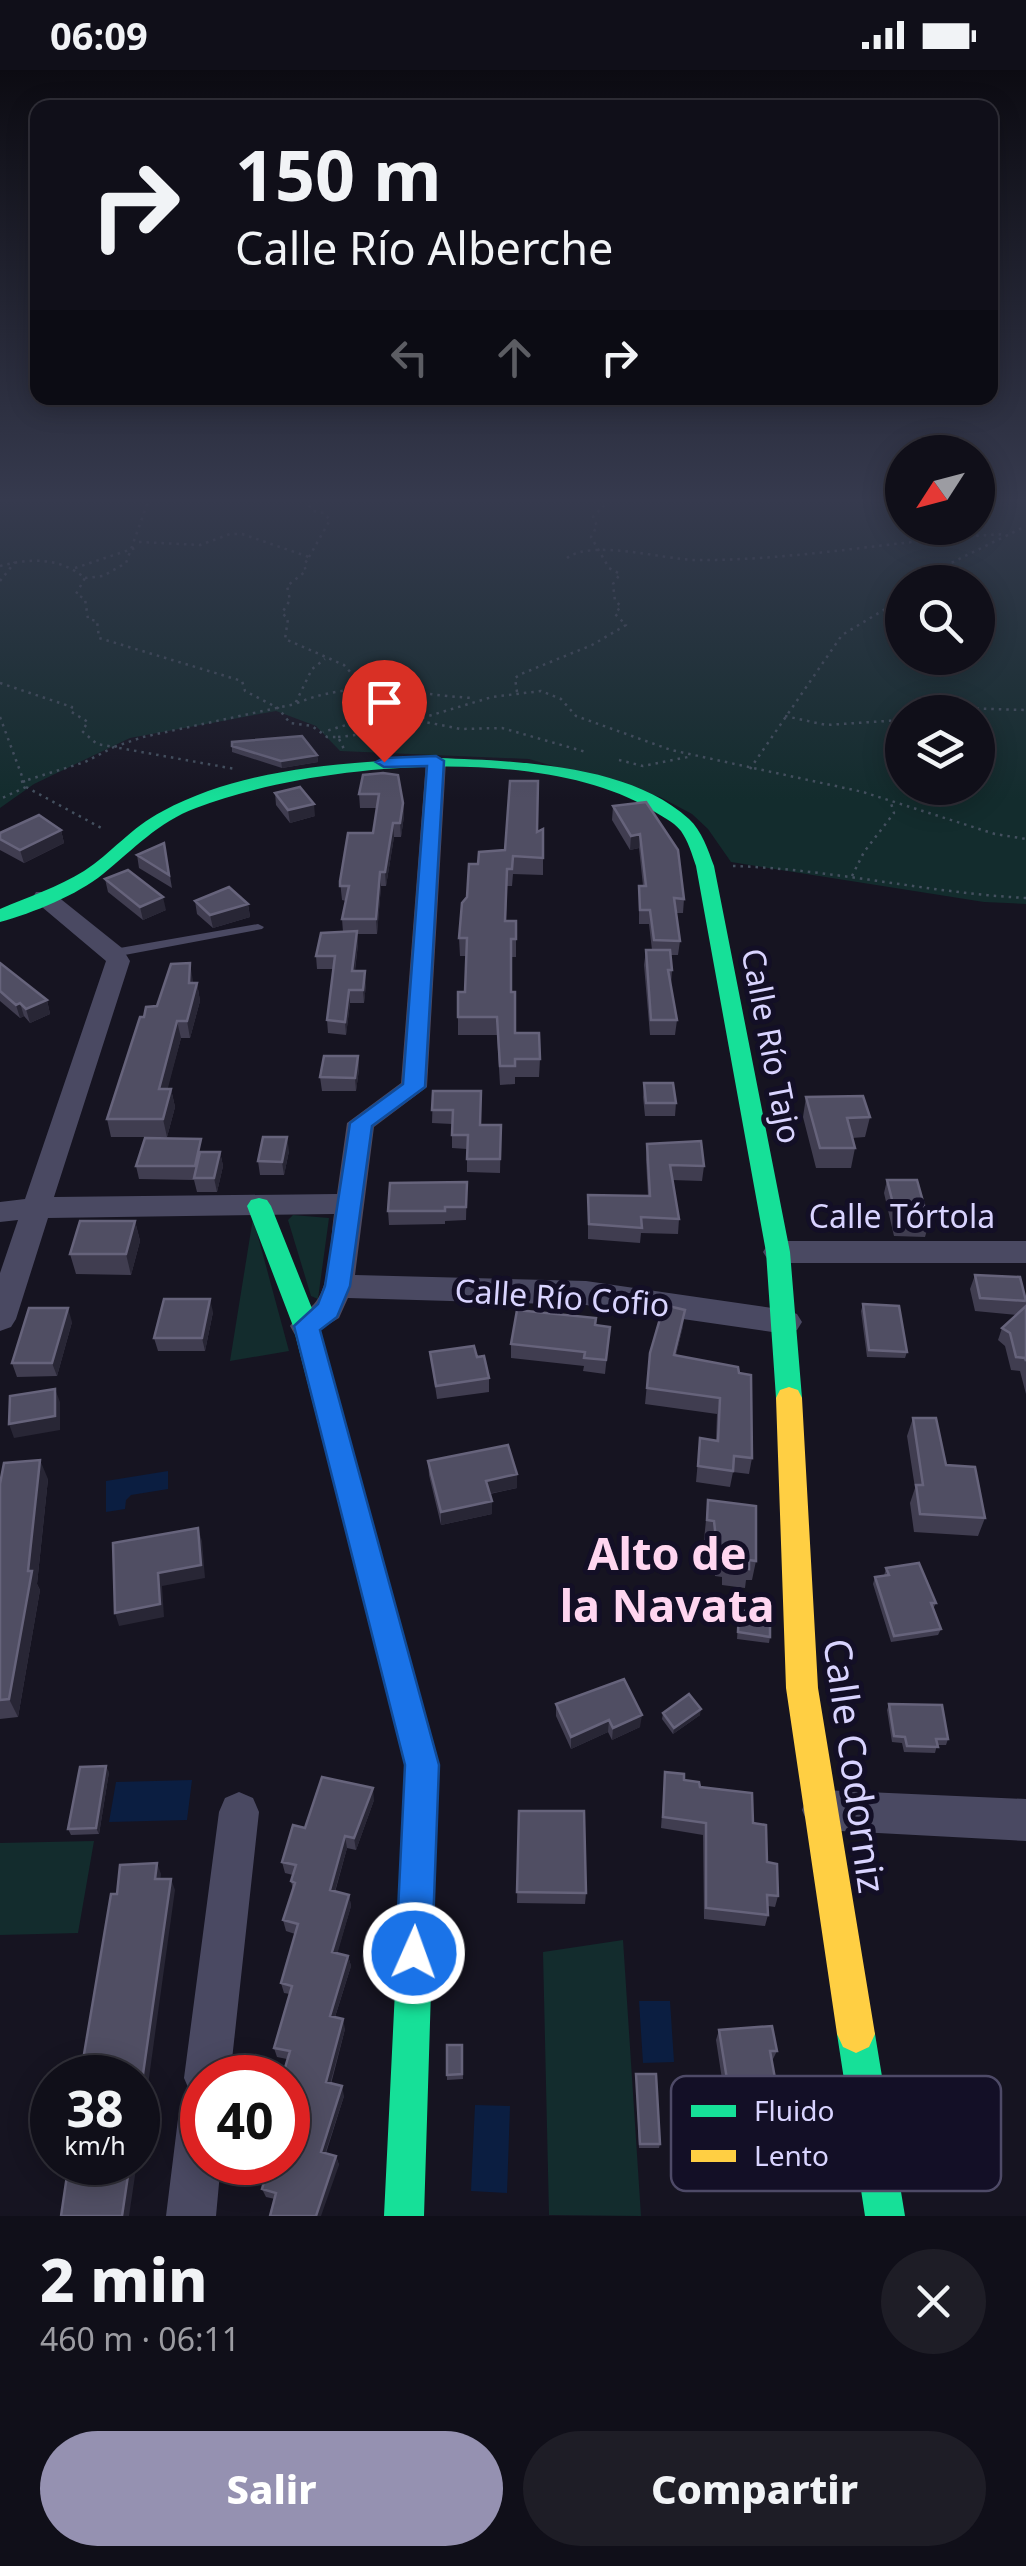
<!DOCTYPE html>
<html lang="es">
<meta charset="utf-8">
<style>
:root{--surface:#100f19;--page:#1e1d26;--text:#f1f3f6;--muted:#9c9ca2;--line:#302f38;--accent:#9591b1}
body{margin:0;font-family:"Noto Sans",sans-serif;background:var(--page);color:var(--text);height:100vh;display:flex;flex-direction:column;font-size:38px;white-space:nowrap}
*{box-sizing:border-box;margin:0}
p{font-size:32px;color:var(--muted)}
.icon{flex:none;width:55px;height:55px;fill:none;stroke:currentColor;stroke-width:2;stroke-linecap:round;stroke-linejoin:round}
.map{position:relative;height:2146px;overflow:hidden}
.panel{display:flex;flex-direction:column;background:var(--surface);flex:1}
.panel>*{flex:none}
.guide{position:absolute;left:30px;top:30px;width:968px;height:305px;border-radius:20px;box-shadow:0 5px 25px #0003,0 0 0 2px var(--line);background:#100f19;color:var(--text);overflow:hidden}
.needle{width:65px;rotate:234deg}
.tools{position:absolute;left:885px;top:365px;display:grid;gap:20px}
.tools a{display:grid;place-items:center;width:110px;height:110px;border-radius:50%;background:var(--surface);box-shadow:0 5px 25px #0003,0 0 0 2px var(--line);font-size:50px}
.speed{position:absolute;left:30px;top:1985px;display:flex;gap:20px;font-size:50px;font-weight:700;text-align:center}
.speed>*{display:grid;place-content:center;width:130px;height:130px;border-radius:50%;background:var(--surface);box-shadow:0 5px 25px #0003,0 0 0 2px var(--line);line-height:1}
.speed small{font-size:25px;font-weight:400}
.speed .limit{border:15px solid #d22;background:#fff;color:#111}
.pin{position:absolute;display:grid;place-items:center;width:85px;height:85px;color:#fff;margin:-102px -42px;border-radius:50% 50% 50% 0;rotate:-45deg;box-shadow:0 0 10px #0007}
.pin .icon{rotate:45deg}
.me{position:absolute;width:110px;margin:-55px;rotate:2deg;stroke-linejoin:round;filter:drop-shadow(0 0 8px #0008)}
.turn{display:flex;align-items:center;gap:35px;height:210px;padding:0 40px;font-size:45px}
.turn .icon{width:130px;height:130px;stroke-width:2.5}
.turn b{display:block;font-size:70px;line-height:85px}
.lanes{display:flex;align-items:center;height:95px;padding:0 40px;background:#0003;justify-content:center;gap:50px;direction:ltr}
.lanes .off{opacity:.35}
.round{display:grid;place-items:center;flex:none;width:105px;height:105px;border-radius:52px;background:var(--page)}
.summary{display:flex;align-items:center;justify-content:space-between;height:170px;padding:0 40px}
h1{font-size:60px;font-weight:800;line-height:75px}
.action{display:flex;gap:20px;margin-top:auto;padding:20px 40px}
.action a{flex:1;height:115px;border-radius:60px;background:var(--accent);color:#fff;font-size:40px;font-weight:800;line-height:115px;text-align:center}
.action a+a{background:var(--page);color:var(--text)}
.status{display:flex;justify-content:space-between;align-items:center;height:70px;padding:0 50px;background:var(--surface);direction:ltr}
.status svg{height:28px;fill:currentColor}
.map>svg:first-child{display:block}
.green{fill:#132c2d;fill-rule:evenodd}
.water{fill:#0b1e41}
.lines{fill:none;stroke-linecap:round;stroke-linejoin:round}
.path{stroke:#44505f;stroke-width:2.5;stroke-dasharray:2.5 5;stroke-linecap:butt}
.lane{fill:#4a4962;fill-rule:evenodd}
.street{fill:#4a4962;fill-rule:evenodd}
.fast{fill:#16e098;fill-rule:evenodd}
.slow{fill:#ffcf43;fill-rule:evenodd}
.wall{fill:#403d50}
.shaded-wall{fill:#282635}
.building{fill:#504e63;stroke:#66637b;stroke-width:2.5}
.route{fill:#1a73e8;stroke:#114b97;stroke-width:2.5}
.labels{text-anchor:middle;stroke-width:10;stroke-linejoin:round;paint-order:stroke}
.street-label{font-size:32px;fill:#d9d4ff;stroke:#130f26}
.near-street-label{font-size:38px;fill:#d9d4ff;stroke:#130f26}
.near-quarter-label{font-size:45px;font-weight:bold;fill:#ffd6f0;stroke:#130f26}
.key{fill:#130f26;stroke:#4e4a67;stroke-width:2.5}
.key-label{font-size:28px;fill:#d9d4ff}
</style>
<div class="status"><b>06:09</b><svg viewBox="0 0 49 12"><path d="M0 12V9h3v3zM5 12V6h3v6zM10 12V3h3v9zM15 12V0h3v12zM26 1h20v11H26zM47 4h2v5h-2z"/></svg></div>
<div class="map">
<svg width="1026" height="2146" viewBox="0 0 1026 2146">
<rect width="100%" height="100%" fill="#161421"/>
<path class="green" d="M0,429H902V458H978V429H1026V834L984,832L731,792L708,759L692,744L660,727L529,689L340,681L316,656L276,641L130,668L34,714L0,738ZM902,512H978V588H902ZM902,642H978V718H902Z
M293,1145L329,1148L318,1229L311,1226L288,1150Z
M253,1148L289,1281L230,1291Z
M94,1771L78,1863L0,1865V1773Z
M623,1870L641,2146L549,2145L543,1882Z"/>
<path class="water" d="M168,1401V1419L131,1425L126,1430L125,1439L106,1442V1411Z
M192,1710L187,1750L109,1752L116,1712Z
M639,1931H670L674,1992L643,1993Z
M475,2035L510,2036L507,2123L471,2121Z"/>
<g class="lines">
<path class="path" d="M305,429L313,441L324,443L330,450L309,487
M139,472L200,475L230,464H242L309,487L304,495L306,501L287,516L290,530L282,543L288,549L285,569L344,595L352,604L361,643L356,652L323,662
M567,488C592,469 662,489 694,490C798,491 902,469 1006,464
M0,496C31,488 59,487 85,508L76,524L85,529L88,549L97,551L99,568L242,611L245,621L278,638L290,653L312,656L327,667H338L344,679
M75,498L135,478
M85,508L103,506L126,493L149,429
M0,511L15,492
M929,512L949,494L1026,456
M0,613L72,637L70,641L88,652L82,661L97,674L114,677L143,667L295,634L312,599L325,589
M517,622L515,608L521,604L592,575L626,555L615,544L621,536L615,531L613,514L620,504L609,498L591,467L597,456L593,447L610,429
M297,633C362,607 409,625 474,628
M947,642L958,638L1026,640
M785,646L826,655L902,650
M0,647L26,717L0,729
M420,651L461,659L502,658L586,682
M356,652L395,656L492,627L541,621L561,629L576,646L671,680L863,722L995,764L1026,769
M338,667L365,664L402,671
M619,690L643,696L688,687
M750,699L842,565L902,529
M21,712L85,692L114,677L235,699
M26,717L105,760
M733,796C832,799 928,823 1026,828
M852,806L864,782L894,743L890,730"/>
<path class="lane" d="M258,854L264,857L262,859L114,887L108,883L114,879Z"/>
<path class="street" d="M436,685L446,691L427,1017L374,1057L355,1205L586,1211L786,1240L797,1244L802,1252L797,1260L786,1264L586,1235L348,1228L339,1248L306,1268L295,1265L290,1256C297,1245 306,1243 314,1234C331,1215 330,1169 334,1144L48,1148L16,1249L11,1257L0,1261V1203L18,1150L0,1152V1132L25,1129L106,891L36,832L33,827L36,822H52L122,878L130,891L54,1127L337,1124L347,1053L401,1013L426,691Z
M778,1171H1026V1193H778L768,1190L763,1182L768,1174Z
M822,1720L1026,1729V1771L822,1760L808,1754L802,1740L808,1726Z
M239,1722L253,1728L259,1742L230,2008H202V2092H221L216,2146H166L178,2049L185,2032L198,2027L191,2024L184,2008L219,1742L225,1728Z"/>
<path class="fast" d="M439,688C516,691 629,694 689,749C702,761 708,780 714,796L790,1182L802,1328L798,1336L789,1339L780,1336L776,1328L766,1182L696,796C692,784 688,771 681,761C673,751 661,746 650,739C539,673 313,693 196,738C158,752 134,779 103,804C77,825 33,843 0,852V839C28,827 58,817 84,801C112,783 130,758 163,741C245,697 348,692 439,688Z
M259,1128L267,1130L271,1136L319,1256L438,1695L424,2146H384L406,1695L293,1256L247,1136L251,1130Z
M856,1945L869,1951L875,1964L905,2146H865L837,1964L843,1951Z"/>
<path class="slow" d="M789,1317L798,1320L802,1328L818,1618L875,1964L869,1977L856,1983L843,1977L837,1964L786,1618L776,1328L780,1320Z"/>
</g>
<path class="wall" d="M232,676L317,685L318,692L282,698L232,682Z
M363,705L403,733L404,746L401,767H394L386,816H381L377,864H357L358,874L355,901L366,914L364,933H350L346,965L328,963L327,950L334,899H317L316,886L343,862L342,849L346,831L342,830L340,811L373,763L377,738H360L359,724Z
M275,723L315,746L290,753L276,735Z
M646,732L684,829L683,843H676L680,871L678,885H671L672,900L671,915L677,950L675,965H650L644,895L646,880H652L649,854H639V816H643L639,778L630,780L612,750L613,736Z
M543,759V805L513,804L512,816H507L506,851H516V887H511V922L515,963L540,989L539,1007H515V1014L500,1015L497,965H458V947L465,922L466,886H460L459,868L467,827L478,794Z
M61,760L64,773L24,793L0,780V763Z
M164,773L172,818L139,798L137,785Z
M105,809L166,840L143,850L108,822Z
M195,831L248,834L250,847L213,858L197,844Z
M0,893L47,930L50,944L30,953L24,946L20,948L0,931Z
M193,911V913H197L200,931L190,968H181L167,1019H171L175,1037L167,1067H111L107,1049L144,947Z
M358,986L359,999L356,1021H322L320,1007Z
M644,1013L676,1033L675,1046H645L643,1027Z
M433,1021L480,1055H501L500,1103L467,1102V1079L452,1078V1054L432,1053Z
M806,1027L870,1047L865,1067L852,1068L855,1078L851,1098H816L803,1047Z
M647,1074L704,1096L702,1111L672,1110L679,1149L678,1164L641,1163L640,1173L588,1169V1125L648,1126L646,1090Z
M289,1081L284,1105H260L258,1091Z
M204,1082H220L223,1096L217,1122H197L194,1110L139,1109L136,1096Z
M887,1110L929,1153L925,1167L894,1166L884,1123Z
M467,1112L466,1150L445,1151V1154L389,1155L388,1141Z
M135,1151L140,1171L131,1205L76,1204L70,1184Z
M975,1205L1026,1228V1324L1020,1301L1011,1300L1005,1276L998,1270L1002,1258L1017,1245L975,1241L970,1219Z
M863,1234L907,1282L905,1288L867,1287L861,1241Z
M213,1242L205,1281H158L154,1268Z
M72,1252L57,1306L17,1307L12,1293Z
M596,1255L610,1257L605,1304L583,1301L584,1296L511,1288V1274Z
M683,1256L676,1285L738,1297L752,1388L749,1404L733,1402L730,1417L696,1412L700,1368L716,1370L717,1344L645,1334L650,1283Z
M430,1282L477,1287L489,1308V1322L437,1329Z
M913,1348L985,1448L978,1466L914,1462L910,1433L915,1418L907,1366Z
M428,1391L517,1404V1418L490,1424L492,1444L441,1455L429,1405Z
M48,1409L37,1514L40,1520L18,1647L0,1649V1414Z
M708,1430L756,1491L752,1510H746L745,1518L722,1515V1507L715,1506L711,1470H704Z
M886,1498L936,1533L933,1539L941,1559L938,1565L891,1572L873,1514L875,1507L884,1506Z
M739,1540L770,1567L769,1573L737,1569Z
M556,1634L640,1657L612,1670L608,1662L571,1679L556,1646Z
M889,1634L948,1669L946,1675H937L935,1683L904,1682L902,1673L892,1672L887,1640Z
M663,1643L700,1645L673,1664L662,1649Z
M109,1702L99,1764L71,1765L68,1759Z
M665,1702L700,1717L753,1753L778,1826L775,1837L768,1836V1845L765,1856L704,1849L703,1765L661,1758Z
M374,1730L356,1780L347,1778L335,1822L349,1825L351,1836L337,1883L348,1886L351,1896L335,1947L345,1959L331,2014L344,2026L326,2083L336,2086L339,2095L275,2129L266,2127L262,2119L288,2092L287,1989L277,1987L274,1978L290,1924L284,1923L281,1913L295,1864L286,1861L283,1850L293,1820L291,1811L293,1805L285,1803L282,1792L305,1758Z
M519,1741L586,1823L585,1834L517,1833Z
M719,1960L777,1981L772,1991L779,2030L775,2039L727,2042L716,1970Z
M462,1975L463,2009L447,2010V2005Z
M636,2004L660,2074L659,2078H639Z"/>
<path class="shaded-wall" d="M317,685L318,692L282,698L281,691Z
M403,733L404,746L401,767L400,753Z
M314,734L315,746L290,753L288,740Z
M393,753L394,767L386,816L385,802Z
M61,760L64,773L24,793L20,780Z
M640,764L639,778L630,780L631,766Z
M380,802L381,816L377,864L376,849Z
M163,827L166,840L143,850L140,837Z
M248,834L250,847L213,858L210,845Z
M357,861L358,874L353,914L352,901Z
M190,893L193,911L192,931L189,913Z
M365,901L366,914L364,933L363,920Z
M197,913L200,931L190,968L187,951Z
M349,920L350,933L346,965L345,952Z
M47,930L50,944L30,953L26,939Z
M20,933L24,946L20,948L16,935Z
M177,951L181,968L163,1037L159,1019Z
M358,986L359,999L356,1021L355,1008Z
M171,1019L175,1037L167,1067L163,1049Z
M287,1067L289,1081L284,1105L282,1092Z
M220,1082L223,1096L217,1122L214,1108Z
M135,1151L140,1171L131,1205L126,1184Z
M210,1229L213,1242L205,1281L202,1268Z
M68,1238L72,1252L57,1306L52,1293Z
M685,1240L683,1256L672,1302L674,1285Z
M55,1319L60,1332V1360L14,1368L9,1354Z
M40,1390L48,1409L37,1514L40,1520L18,1647L9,1629L28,1501Z
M517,1404V1418L487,1424L486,1411Z
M492,1431V1444L441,1455V1442Z
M198,1458L202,1471L205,1508L162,1516L164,1547L119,1556L115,1543L158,1503Z
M701,1639L700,1645L673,1664L674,1658Z
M642,1645L640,1657L612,1670L613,1658Z
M609,1650L608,1662L571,1679V1667Z
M106,1696L109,1702L99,1764L96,1758Z
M373,1718L374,1730L356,1780L354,1768Z
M345,1766L347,1778L332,1831L330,1820Z
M157,1793L161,1804L159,1820L155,1809Z
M171,1809L175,1820L138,2087V2039Z
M349,1825L351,1836L335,1892L332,1882Z
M348,1886L351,1896L332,1956L330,1946Z
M343,1949L345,1959L328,2022L326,2012Z
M342,2016L344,2026L323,2090L321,2082Z
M336,2086L339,2095L321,2146H316Z
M130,2092H137L129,2146H122Z"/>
<path class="building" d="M302,666L317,685L281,691L232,676V672Z
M383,703L398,705L403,733L400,753H393L385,802H380L376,849H342L349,816H340V811L348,763H373L379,724H359L363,705Z
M510,711H538L537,762L543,759V788L513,786L512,799H507L505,851H516V869H511V922H515V963H539L540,989H515V996H500L497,947H458V922H465L467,868H459L462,833L467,827L469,794H478L479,782L505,780Z
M300,717L314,734L288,740L275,723Z
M646,732L678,780L684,829L674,828L680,871L654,870L650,840H640L639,816H646L640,764L631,766L613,736Z
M39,745L61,760L20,780L0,769V763Z
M164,773L169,805L137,785Z
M128,800L163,827L140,837L105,809Z
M229,817L248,834L210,845L195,831Z
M357,861L352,901H365L363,920H349L345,952L327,950L335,886H316L321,863Z
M646,880H670L672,900H668L677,950H651Z
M0,893L47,930L26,939L20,933L16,935L0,921Z
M190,893L189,913H197L187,951H177L159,1019H171L163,1049H107L140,947H144L146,937L157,936L171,894Z
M324,986H358L355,1008L320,1007Z
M644,1013H673L676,1033H646Z
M433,1021H481L480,1055H501L500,1089H467L468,1065H452L453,1040H432Z
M863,1026L870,1047L847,1048L855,1078H820L806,1027Z
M263,1067H287L282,1092L258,1091Z
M145,1068L201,1069L195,1096H136Z
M701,1071L704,1096L670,1095L679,1149L641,1147L642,1158L589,1154L588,1125L650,1126L647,1074Z
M200,1082H220L214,1108H194Z
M887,1110H917L929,1153H898Z
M467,1112L466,1137H445V1141H388L390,1113Z
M80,1151H135L126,1184H70Z
M975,1205L1020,1207L1026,1231L980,1228Z
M164,1229H210L202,1268H154Z
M863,1234L899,1236L907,1282L869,1280Z
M664,1235L685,1240L674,1285L738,1297L739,1303L751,1305L752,1388L734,1386L733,1401L698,1396L700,1368L718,1371L720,1328L647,1318L650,1283Z
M1026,1236V1291L1025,1288L1016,1287L1010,1263L1002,1258Z
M29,1238H68L52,1293H12Z
M517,1240L596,1248L595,1255L610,1257L606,1290L584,1288L585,1282L511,1274Z
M474,1276L477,1287L484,1286L489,1308L436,1316L430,1282Z
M55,1319V1346L9,1354L10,1326Z
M913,1348H936L946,1395L975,1397L985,1448L920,1444L916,1415H923Z
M508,1375L517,1404L486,1411L492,1431L441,1442L428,1391Z
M40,1390L28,1501H32L9,1629L0,1630V1414L4,1393Z
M708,1430L756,1436V1491L749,1490V1499L726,1496V1488L718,1487L714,1451L707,1450Z
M198,1458L201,1495L158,1503L160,1534L115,1543L113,1473Z
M919,1493L936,1533H931L941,1559L894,1566L875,1507L889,1505L886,1498Z
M739,1540L770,1545V1567L738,1562Z
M624,1609L642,1645L613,1658L609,1650L571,1667L556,1634Z
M689,1624L701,1639L674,1658L663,1643Z
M889,1634L942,1635L948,1669H936L938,1677L907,1676L905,1667L894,1666Z
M106,1696L96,1758L68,1759L80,1697Z
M665,1702L684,1704V1710L699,1712L700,1717L752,1723L753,1753L766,1755L767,1792L777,1794L778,1826L767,1825L768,1845L706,1838V1753L663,1747Z
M322,1707L373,1718L354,1768L345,1766L330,1820L349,1825L332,1882L348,1886L330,1946L343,1949L326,2012L342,2016L321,2082L336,2086L316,2146H270L276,2123L262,2119L270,2092H288V2008H282L290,1981L274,1978L292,1916L281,1913L298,1854L283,1850L295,1813L291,1811L296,1795L282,1792L293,1755L305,1758Z
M519,1741H584L586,1823L517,1822Z
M157,1793L155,1809H171L138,2039V2008H80L111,1824H117L120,1795Z
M772,1956L777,1981H770L779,2030L731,2034L719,1960Z
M447,1975H462V2004L447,2005Z
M636,2004H656L660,2074H640Z
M69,2092H130L122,2146H61Z"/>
<linearGradient id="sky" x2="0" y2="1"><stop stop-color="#0c0b12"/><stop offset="0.59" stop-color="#363a4e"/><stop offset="1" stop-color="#363a4e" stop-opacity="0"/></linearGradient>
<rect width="1026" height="730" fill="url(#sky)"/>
<path class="route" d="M436,686L444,691L425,1017L372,1056L350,1216L337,1247L320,1260L439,1695L432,1883L427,1896L414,1901L401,1896L396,1883L405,1695L294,1256L318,1234L325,1216L350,1053L403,1014L427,696L384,697L376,692L384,688Z"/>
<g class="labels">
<g class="street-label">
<text transform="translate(771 976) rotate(79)" y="11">Calle Río Tajo</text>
<text x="902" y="1158">Calle Tórtola</text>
<text transform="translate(562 1228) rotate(4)" y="11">Calle Río Cofio</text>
</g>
<g class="near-street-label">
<text transform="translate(854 1696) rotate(82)" y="13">Calle Codorniz</text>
</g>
<g class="near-quarter-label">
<text x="667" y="1500">Alto de<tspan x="667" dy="52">la Navata</tspan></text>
</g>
</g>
<rect x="671" y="2006" width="330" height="115" rx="15" class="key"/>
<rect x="691" y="2035" width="45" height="12" fill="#16e098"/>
<rect x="691" y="2080" width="45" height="12" fill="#ffcf43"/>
<g class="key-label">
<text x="754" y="2051">Fluido</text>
<text x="754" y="2096">Lento</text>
</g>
</svg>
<div class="tools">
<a><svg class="needle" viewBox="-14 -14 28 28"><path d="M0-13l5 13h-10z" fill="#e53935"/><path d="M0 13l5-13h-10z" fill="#9c9ca2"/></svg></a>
<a><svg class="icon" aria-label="search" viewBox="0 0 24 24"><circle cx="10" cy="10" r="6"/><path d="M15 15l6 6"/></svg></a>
<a><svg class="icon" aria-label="layers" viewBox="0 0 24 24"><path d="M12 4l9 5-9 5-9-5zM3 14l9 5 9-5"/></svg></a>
</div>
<div class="speed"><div>38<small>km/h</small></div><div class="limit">40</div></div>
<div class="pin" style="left:384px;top:692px;background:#d93025"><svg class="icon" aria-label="arrive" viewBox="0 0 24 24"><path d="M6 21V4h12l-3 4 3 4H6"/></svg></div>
<svg class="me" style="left:414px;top:1883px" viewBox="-20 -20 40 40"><circle r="17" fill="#1a73e8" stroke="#fff" stroke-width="3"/><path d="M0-11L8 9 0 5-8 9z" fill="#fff"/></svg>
<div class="guide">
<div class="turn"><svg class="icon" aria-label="right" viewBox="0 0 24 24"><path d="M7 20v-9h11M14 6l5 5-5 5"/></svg><div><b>150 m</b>Calle Río Alberche</div></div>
<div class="lanes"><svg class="icon off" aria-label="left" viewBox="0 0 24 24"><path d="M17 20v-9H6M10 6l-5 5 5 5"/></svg><svg class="icon off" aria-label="ahead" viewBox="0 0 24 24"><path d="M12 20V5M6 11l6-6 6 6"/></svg><svg class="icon" aria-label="right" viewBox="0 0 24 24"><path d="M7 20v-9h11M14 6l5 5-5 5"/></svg></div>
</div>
</div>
<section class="panel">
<div class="summary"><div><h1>2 min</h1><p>460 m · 06:11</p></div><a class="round"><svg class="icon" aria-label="close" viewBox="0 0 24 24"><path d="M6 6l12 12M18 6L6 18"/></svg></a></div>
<div class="action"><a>Salir</a><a>Compartir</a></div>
</section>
